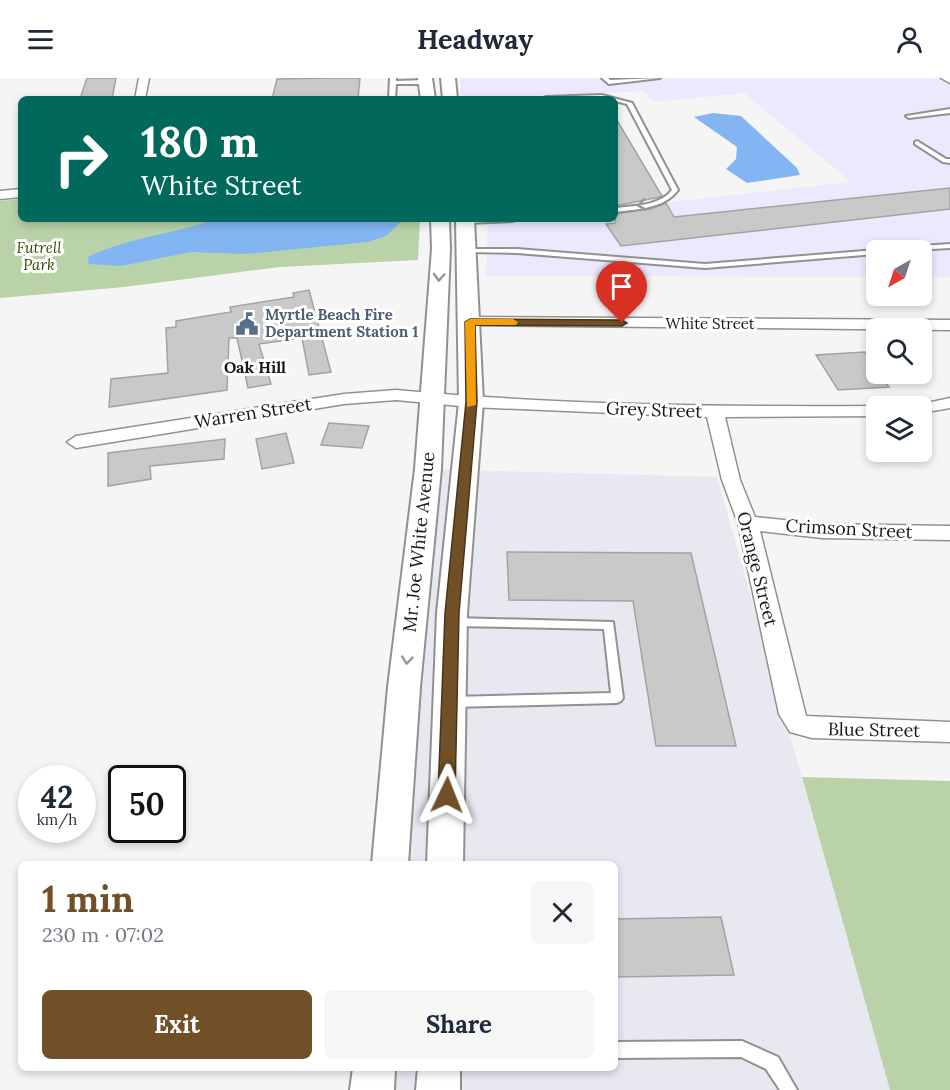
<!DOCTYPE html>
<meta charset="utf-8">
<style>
:root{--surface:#fff;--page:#f6f6f7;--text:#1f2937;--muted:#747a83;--accent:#715027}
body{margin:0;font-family:Lora,serif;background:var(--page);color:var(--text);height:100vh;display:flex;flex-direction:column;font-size:22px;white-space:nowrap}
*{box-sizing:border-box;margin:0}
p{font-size:20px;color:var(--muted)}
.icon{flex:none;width:33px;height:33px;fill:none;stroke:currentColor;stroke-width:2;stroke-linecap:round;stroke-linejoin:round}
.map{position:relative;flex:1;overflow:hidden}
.panel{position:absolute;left:18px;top:783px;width:600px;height:210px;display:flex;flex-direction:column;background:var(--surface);border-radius:9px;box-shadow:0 3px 9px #0003}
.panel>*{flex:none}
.guide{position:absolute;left:18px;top:18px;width:600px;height:126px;border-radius:9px;box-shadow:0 3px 9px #0003;background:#00695c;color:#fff;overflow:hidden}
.needle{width:39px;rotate:219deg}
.tools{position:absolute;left:866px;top:162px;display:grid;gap:12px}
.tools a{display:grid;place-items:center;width:66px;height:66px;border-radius:9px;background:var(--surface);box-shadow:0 3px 9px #0003;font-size:30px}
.speed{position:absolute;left:18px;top:687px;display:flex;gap:12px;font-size:30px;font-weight:700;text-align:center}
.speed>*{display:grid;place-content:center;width:78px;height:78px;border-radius:50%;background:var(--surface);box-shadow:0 3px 9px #0003;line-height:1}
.speed small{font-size:15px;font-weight:400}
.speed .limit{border:3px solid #111;border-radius:9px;background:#fff;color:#111}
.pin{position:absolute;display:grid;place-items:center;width:51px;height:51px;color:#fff;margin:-62px -26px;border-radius:50% 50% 50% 0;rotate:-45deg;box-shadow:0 0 6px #0007}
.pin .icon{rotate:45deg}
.me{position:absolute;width:66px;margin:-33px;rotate:2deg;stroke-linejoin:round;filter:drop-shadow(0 0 4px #0008)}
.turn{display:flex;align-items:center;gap:21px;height:126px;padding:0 24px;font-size:27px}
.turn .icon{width:78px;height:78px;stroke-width:2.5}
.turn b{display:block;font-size:42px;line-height:51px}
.round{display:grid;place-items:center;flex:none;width:63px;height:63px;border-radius:9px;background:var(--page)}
.overview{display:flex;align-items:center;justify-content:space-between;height:102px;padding:0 24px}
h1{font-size:36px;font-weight:700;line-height:45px;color:var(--accent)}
.primary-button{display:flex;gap:12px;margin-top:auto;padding:12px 24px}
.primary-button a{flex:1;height:69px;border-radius:9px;background:var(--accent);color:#fff;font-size:24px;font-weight:700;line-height:69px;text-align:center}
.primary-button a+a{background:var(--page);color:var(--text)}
header{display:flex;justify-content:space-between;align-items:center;height:78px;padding:0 24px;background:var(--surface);font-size:27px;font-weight:700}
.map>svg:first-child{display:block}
.built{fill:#e7e8f0}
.industrial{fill:#ece8fe}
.green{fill:#b9d2a7}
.water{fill:#83b5f3}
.building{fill:#c9c9ca;stroke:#a3a3a4;stroke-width:1.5}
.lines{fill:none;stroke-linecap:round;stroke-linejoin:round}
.service-casing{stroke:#919192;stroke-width:4}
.minor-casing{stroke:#919192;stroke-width:3}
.secondary-casing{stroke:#919192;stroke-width:4}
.service{fill:#fff;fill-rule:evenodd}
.minor{fill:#fff;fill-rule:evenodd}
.secondary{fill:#fff;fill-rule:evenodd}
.oneway{stroke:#979798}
.route{fill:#715027;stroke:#493419;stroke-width:1.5}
.slow{fill:#f59e0b}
.labels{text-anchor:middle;stroke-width:6;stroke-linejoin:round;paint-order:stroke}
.far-park-label{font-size:15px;font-style:italic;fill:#2c4e00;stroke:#fff}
.far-service-label{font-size:15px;font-weight:bold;fill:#4e5e75;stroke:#fff;text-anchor:start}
.far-street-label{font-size:15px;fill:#181819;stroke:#fff}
.far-neighbourhood-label{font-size:16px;font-weight:bold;fill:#181819;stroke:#fff}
.street-label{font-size:18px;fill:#181819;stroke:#fff}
</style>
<header><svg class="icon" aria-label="menu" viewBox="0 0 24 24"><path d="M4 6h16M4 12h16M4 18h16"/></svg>Headway<svg class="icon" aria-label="person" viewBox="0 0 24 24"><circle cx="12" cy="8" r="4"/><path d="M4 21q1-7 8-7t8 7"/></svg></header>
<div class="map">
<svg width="950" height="1012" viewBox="0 0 950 1012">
<rect width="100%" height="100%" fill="#f5f5f6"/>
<path class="built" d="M428,391L717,399L890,1012H372L374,990H615V786H390Z"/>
<path class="industrial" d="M460,0H950V199H921V172H876V199L486,198L488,143L615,141V130L851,104L744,15L654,24L644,13L461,21Z"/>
<path class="green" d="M21,121V141H420L418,182L280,189L124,209L0,220V123Z
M802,699L950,703V1012H890Z"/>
<path class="water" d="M713,35L741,38L797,90L800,97L747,105L726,91L736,81L737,69L694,39Z
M217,141H404L386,158L368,164L247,176L191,174L121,188L89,186L88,179C129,159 174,156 217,141Z"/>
<path class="building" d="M87,0H116L112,21H80Z
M328,0H360L358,21H272L277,1Z
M615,39L662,118L660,119L615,128Z
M950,110V131L621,168L606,146L615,145V136L650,131L666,125L674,139Z
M309,212L331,294L309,297L302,260L259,266L271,306L248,310L237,260H229L227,312L109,329L111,301L168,295L166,250L176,249V243L231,234L230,229L294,219L293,215Z
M865,274L876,290V296H880L889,309L838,312L816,277Z
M329,345L369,348L362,370L321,367Z
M286,355L294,385L262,391L256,361Z
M225,361L224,381L150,388L151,401L108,408V375Z
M507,474L691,475L736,668H656L633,523L509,522Z
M721,839L734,897L615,899V841Z"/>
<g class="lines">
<g class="service-casing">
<path id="service" d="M390,0H396V3L426,2L429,4L426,6H396L395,21H389Z
M602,0H608L610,2L660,0L609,6Z
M602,17L632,25L678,112C664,131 637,131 615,134V130C633,128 660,128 672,112L627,26L615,23V21H543L546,19Z
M950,31V35L909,40L906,38Z
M917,63L946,81H950V85L943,84L915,66V64Z
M516,141L513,143L465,145L462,143L466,141Z
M950,166V170L915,172H890L893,170Z
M468,171H517L705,186L876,172H878H876V176L705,190L517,175L466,174V172Z
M454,540L613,544L623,620L621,623L617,625L453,629L449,627L447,624L449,621L453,619L611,615L604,551L454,548L450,547L449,544L450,541Z
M742,963L778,979L797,1012H780L766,991L741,979L615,980V964Z"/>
</g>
<g class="minor-casing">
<path id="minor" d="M139,0H149L145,21H135Z
M941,0H950V5Z
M21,111V119L0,121V113Z
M470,239L950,242V252L465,247L462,244Z
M396,312C556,327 716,329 876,328H879H876V338L725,339L740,402L755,439L822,446L950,448V462L822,460L760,453L806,638L950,644V664L812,660L790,654L779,636L738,445L722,402L707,339L471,329L396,322L344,326L76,370L67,364L76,358L344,316Z
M950,320V330L921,335V328H913Z"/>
</g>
<g class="secondary-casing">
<path id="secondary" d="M418,0H432L435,21H421Z
M441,0H455L457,21H443Z
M431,141H449L450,171L441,391L420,609L408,786H372L388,609L415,391L432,171Z
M456,141H474L483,324L467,535L463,786H427L437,535L459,324Z
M353,990H395L394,1012H350Z
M418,990H460V1012H416Z"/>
</g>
<use href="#service" class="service"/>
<use href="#minor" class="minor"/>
<use href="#secondary" class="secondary"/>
</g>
<defs><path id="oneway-chevron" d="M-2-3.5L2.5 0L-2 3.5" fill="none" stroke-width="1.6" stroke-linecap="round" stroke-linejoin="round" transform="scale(1.5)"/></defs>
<g class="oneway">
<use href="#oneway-chevron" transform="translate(642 127) rotate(170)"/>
<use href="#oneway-chevron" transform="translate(439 199) rotate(93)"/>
<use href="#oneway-chevron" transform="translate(407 582) rotate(96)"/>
</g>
<path class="route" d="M470,241L622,242L627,245L622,248L475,247L477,324L459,535L455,717L453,722L447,724L441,722L438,717L445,535L466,324L465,244Z"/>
<path class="slow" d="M513,241L518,244L516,247H475L476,327L467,329L465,244L470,241Z"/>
<defs>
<g id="civic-bare" transform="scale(1.8)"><path d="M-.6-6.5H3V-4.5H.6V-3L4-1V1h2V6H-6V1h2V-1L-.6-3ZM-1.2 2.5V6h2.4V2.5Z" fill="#5c6f8a" stroke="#fff" stroke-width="2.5" paint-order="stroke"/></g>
</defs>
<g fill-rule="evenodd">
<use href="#civic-bare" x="247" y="246"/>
</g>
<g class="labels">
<g class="far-park-label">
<text x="39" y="175">Futrell<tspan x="39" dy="17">Park</tspan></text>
</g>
<g class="far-service-label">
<text x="265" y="242">Myrtle Beach Fire<tspan x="265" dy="17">Department Station 1</tspan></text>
</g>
<g class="far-street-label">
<text x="710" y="251">White Street</text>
</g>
<g class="far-neighbourhood-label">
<text x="255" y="295">Oak Hill</text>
</g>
<g class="street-label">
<text transform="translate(654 332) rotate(2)" y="6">Grey Street</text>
<text transform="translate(253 335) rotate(-9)" y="6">Warren Street</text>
<text transform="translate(849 451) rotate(3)" y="6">Crimson Street</text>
<text transform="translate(419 464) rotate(-84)" y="6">Mr. Joe White Avenue</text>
<text transform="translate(757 491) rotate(76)" y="6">Orange Street</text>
<text transform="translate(874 652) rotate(1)" y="6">Blue Street</text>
</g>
</g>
</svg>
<div class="tools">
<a><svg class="needle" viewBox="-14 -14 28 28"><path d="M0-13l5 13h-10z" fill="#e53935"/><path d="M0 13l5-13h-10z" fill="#747a83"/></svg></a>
<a><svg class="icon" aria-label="search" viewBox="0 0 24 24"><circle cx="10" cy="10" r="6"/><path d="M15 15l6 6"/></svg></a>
<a><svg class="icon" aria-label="layers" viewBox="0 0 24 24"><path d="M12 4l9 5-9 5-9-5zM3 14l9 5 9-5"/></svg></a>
</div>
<div class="speed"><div>42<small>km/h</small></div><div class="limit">50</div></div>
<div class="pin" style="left:622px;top:245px;background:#d93025"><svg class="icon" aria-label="arrive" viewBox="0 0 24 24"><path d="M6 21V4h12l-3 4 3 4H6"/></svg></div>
<svg class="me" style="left:447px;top:717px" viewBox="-20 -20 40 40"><path d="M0-17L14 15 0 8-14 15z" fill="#715027" stroke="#fff" stroke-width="4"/></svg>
<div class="guide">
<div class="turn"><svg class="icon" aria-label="right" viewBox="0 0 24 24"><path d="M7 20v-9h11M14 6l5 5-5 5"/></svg><div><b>180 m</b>White Street</div></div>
</div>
<section class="panel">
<div class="overview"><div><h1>1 min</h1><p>230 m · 07:02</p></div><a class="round"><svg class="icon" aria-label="close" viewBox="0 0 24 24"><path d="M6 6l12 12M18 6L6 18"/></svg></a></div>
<div class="primary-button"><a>Exit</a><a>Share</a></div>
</section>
</div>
